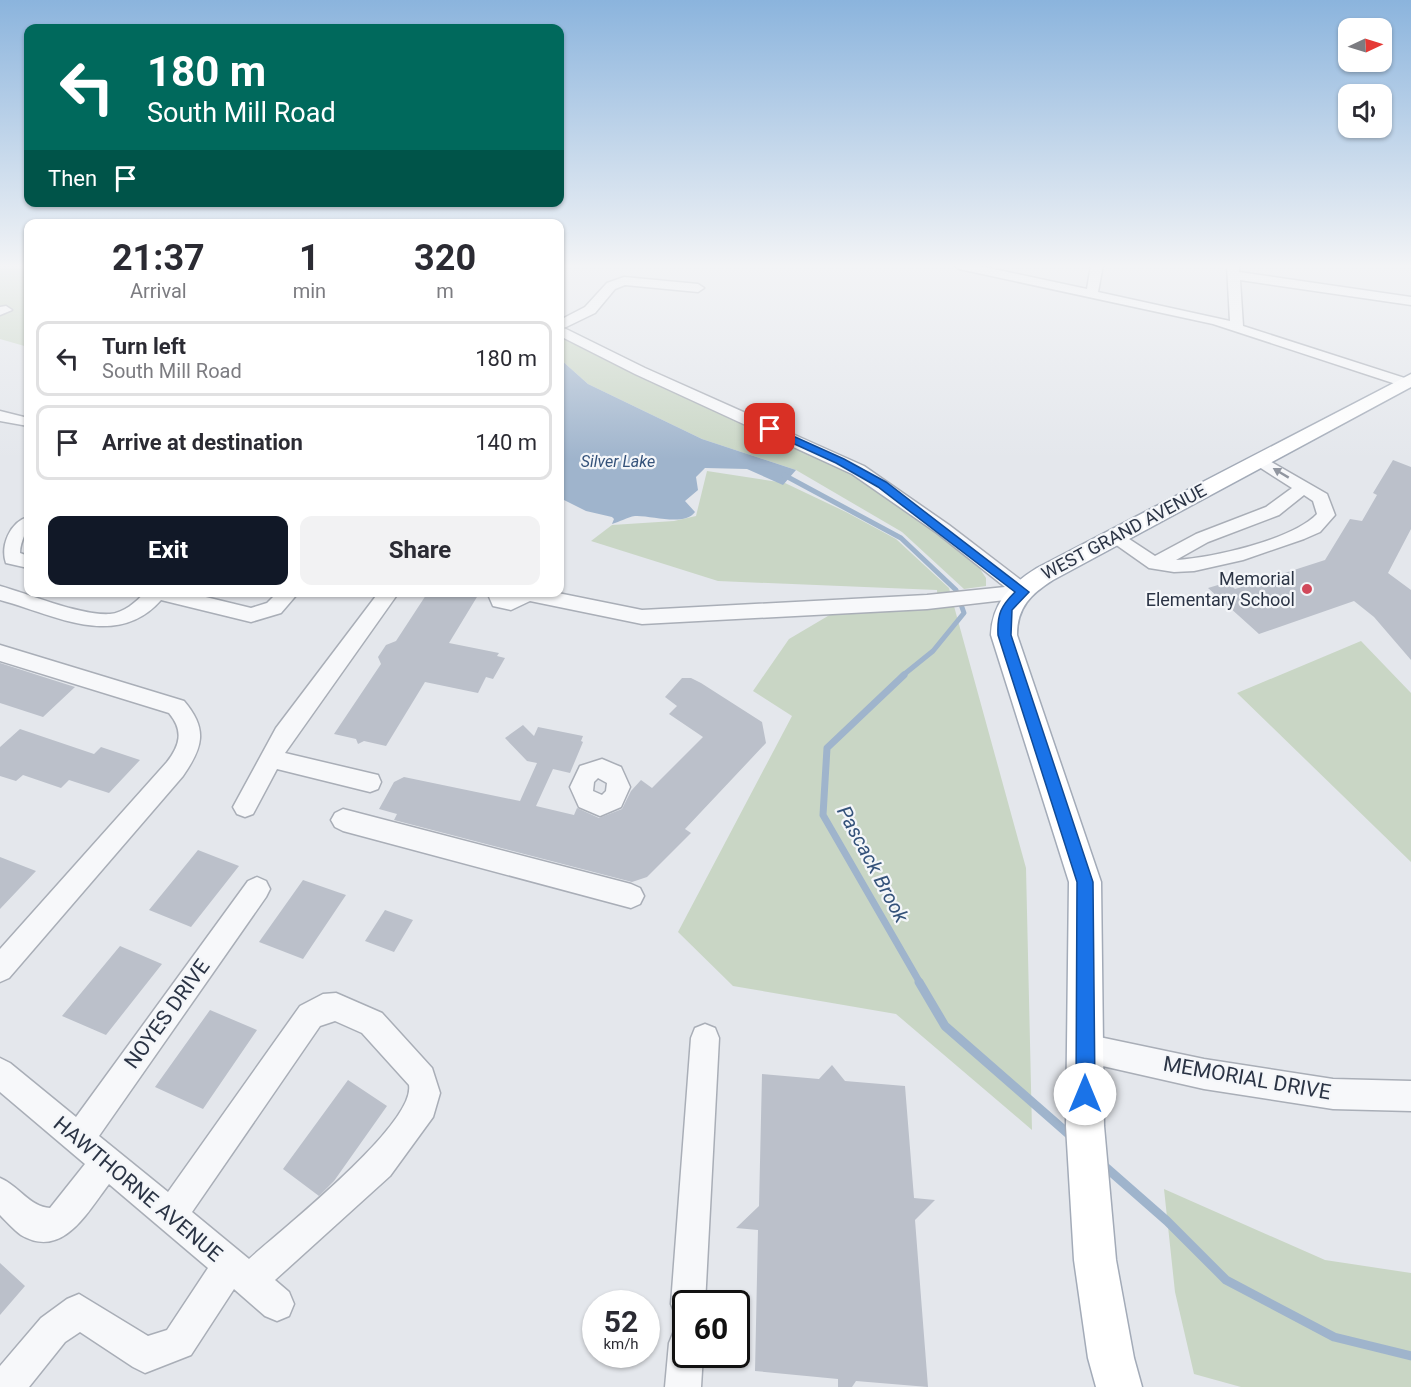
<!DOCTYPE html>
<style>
:root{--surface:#fff;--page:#f2f2f3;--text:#2b2b33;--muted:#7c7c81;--line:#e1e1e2;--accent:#111827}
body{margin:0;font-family:Roboto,sans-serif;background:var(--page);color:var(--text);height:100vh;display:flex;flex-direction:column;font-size:22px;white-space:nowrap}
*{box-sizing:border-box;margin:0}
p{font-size:20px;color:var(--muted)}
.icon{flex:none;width:33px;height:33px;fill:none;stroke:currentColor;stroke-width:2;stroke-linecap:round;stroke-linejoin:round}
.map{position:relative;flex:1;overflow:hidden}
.side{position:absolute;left:24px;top:219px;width:540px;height:378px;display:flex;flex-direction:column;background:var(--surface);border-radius:12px;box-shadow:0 2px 4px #0004}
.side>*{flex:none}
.hud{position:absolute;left:24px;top:24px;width:540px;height:183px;border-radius:12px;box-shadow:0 2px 4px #0004;background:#00695c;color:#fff;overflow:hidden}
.needle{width:39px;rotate:86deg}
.tools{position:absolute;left:1338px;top:18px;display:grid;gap:12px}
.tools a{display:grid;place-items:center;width:54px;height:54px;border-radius:12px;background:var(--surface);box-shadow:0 2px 4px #0004;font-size:30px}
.speed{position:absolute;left:582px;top:1290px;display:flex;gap:12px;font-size:30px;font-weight:700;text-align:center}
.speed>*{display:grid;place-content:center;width:78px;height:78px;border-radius:50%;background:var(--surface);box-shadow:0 2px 4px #0004;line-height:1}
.speed small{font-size:15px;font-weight:400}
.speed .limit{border:3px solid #111;border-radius:9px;background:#fff;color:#111}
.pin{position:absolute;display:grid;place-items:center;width:51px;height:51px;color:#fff;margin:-26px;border-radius:12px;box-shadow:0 3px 9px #0006}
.me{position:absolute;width:66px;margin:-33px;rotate:0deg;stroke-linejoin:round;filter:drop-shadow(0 0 4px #0008)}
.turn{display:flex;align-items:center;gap:21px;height:126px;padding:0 24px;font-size:27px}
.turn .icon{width:78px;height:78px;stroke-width:2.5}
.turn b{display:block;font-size:42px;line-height:51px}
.then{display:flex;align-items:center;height:57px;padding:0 24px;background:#0003;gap:12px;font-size:22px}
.eta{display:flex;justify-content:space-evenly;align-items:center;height:102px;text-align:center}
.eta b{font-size:36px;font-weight:700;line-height:42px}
.primary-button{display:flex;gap:12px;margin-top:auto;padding:12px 24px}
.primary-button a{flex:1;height:69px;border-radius:12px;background:var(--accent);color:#fff;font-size:24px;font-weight:700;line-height:69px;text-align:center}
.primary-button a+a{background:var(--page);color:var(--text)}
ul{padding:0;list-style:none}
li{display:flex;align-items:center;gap:18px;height:75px;margin:0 12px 9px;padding:0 12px;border:3px solid var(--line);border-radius:12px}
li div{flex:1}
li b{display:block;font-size:22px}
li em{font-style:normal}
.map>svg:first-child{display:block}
.green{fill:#c9d6c5}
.water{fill:#9fb4cc}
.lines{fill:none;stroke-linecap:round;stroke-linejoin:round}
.stream-far2{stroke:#9fb4cc;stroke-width:5}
.stream-far1{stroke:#9fb4cc;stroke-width:7}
.stream{stroke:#9fb4cc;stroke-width:9}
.building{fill:#bbc0ca}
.minor-casing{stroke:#a9aeb7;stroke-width:3}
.major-casing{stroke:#a3abb8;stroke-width:3}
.minor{fill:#f7f8fa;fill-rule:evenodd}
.major{fill:#fff;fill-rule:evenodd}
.oneway{fill:#9196a0}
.route{fill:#1a73e8;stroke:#114b97;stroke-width:1.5}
.poi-dot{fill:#d1495b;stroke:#f4f6f9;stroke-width:2}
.labels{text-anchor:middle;stroke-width:4.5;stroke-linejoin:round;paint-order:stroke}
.far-water-label{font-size:16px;font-style:italic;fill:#34527a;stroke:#f4f6f9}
.street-label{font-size:18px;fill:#2b3445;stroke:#f4f6f9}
.poi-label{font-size:18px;fill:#2b3445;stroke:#f4f6f9;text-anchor:end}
.water-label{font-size:20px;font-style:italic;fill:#34527a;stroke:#f4f6f9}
.near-street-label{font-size:21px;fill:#2b3445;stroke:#f4f6f9}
</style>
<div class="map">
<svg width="1411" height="1387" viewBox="0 0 1411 1387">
<rect width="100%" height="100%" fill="#e4e7ec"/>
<path class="green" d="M0,265H28V347L0,339Z
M560,337L668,389L842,467L892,497L980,569L986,578V586L964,589L902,532L796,470L702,439L588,384L560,359Z
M707,471L785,483L846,512L896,539L949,588L1026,868L1032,1130L896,1014L733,986L678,932L792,716L753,691L789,639L833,613L938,606L937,590L718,581L591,541L612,525L674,521L696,516Z
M1361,641L1411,693V862L1237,693Z
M1164,1189L1325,1260L1411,1273V1387H1241L1194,1374L1175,1292Z"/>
<path class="water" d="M560,359L588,384L702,439L796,470L783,485L747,469L705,468L696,477L698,490L685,501L695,512C684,527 651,515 635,516C627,517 620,522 612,524L614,519L612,517L586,511L560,498Z"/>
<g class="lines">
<path class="stream-far2" d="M784,475L901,538L956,590L964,613L933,651L902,676"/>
<path class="stream-far1" d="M904,675L827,748L823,815L920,983"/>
<path class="stream" d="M919,982L945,1026L1072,1137
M1102,1164L1167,1221L1226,1280L1334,1337L1411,1356"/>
</g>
<path class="building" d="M1393,460L1411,467V529L1388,573L1411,590V660L1374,617L1354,601L1259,634L1208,588L1228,582L1235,589L1325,560L1350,519L1362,521L1377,495L1373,493Z
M428,592H480L449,643L499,653L497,656L505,658L493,679L486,677L478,693L425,682L386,746L364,741L358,744L356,739L334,734L381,664L378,657L386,645L396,641Z
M0,663L53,680L75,687L43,717L0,703Z
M682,678H691L701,683L762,722L766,743L685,829L691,833L647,877L632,882L394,820L397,814L379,809L394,782L404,777L520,801L537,763L527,761L505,738L523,725L534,736L538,727L583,736L581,741L583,742L570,773L553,769L536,806L574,815L577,808L599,818L622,809L631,791L641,780L652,788L703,737L669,714L677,706L665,697Z
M20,729L94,754L101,747L140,760L109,793L69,780L61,788L23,775L16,781L0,776V747Z
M198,850L239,866L191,927L149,910Z
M0,857L36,871L0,909Z
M303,880L346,895L303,959L259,942Z
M385,910L413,920L394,952L365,941Z
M120,946L162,964L106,1035L62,1016Z
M210,1010L257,1030L203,1109L155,1087Z
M832,1065L845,1081L905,1086L914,1198L935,1200L915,1220L928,1387L856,1381L852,1387H838V1379L755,1371L758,1230L736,1228L759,1206L762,1074L819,1079Z
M348,1080L387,1106L334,1181L319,1196L283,1169Z
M0,1263L25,1286L0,1315Z"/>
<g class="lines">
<g class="minor-casing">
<path id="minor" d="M953,265H975L1087,289L1091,265H1103L1098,292L1230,321L1227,265H1239V272L1411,297V305L1240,280L1243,326L1411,380V386H1402L1213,324L959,269Z
M624,277L698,284L704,288L698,292L625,285L615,289L595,313L564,328L645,368L864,466L949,525L1030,587L1032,592L1030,597L927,609L642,624L530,601L511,610L493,606L487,592H506L508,596L516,592H553L642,610L927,595L1005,587L937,533L852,474L635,374L560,336V320L585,307L607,283Z
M6,306L12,310L0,315V307Z
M0,411L28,418V426L0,421Z
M1259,455L1327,494L1335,515L1320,532L1304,539L1243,560L1194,571L1174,572L1149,568L1105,537L1114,531L1120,533L1155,556L1196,534L1266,507L1292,488L1253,463L1251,460L1253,457ZM1304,495L1313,501L1317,514C1292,540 1212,558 1176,560L1208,542L1279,515Z
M28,517C29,531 20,539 20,553L28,556V568L6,563C0,546 10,522 28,517Z
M0,586C29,594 81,616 110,614C123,613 137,602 145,592H185L251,608L267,603L278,592H299L281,613L251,622L161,600C116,651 53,614 0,600Z
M379,592H399L285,753L378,775L381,782L378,789L370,792L277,769L253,814L245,817L237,814L233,807L276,728Z
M0,645L184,701C208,729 203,747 183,776L9,978L0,982V949L167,762C180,745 184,731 169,713L0,661Z
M602,759L621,767L630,787L621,807L600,816L579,807L570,787L580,766ZM598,778L607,783L606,791L602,795L593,791L594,782Z
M343,809L631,884L640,888L644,896L640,904L631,908L343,831L335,827L331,820L335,813Z
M257,877L266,881L270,889L266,897L99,1136L168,1192L300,1006L323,994L336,993L382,1013L432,1068L440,1093L433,1117L390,1176L275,1280L289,1292L294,1304L289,1316L277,1321L265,1316L234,1289L191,1355L145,1373L133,1367L80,1332L65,1342L29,1387H0V1366L41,1318L67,1299L79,1294L148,1336L167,1330L208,1268L109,1184C88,1211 63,1260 21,1235C14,1230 7,1222 0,1215V1178C19,1186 30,1207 50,1208L85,1164L0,1092V1058L10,1063L76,1117L248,881ZM335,1021L362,1033L409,1085C416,1124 280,1231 249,1259L192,1212L320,1026Z
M705,1024L715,1028L719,1038L705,1304H686V1320L676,1316L671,1304L691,1038L695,1028Z
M1085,1034L1204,1059L1333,1079L1411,1081V1111L1333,1109L1204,1089L1085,1062L1075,1058L1071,1048L1075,1038Z
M686,1326V1354H703L701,1387H665L669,1343L674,1331Z"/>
</g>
<g class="major-casing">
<path id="major" d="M1411,374V387L1053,580C1031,594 1017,607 1017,635L1101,882L1104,1126L1116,1260L1134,1358L1142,1387H1096L1088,1358L1074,1260L1066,1126L1069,882L991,635C992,603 1011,584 1037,568Z"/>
</g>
<use href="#minor" class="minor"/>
<use href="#major" class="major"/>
</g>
<defs><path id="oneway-solid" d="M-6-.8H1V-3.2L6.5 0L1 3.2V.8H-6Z" transform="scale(1.5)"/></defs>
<use class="oneway" href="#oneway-solid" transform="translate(1281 473) rotate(-149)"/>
<linearGradient id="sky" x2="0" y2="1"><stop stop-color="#8bb4dd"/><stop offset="0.58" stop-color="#f3f4f6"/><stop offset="1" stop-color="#f3f4f6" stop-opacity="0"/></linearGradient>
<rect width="1411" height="459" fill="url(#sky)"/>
<path class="route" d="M766,427H773L844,459L886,482L1029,592L1012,610L1011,635L1093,882L1095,1094L1092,1101L1085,1104L1078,1101L1076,1094L1077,882L998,635C997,614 1001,606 1015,592L878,487L836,463L766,431Z"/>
<circle class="poi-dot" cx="1307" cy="589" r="6"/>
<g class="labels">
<g class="far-water-label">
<text x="618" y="467">Silver Lake</text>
</g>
<g class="street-label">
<text transform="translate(1124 532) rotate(-28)" y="6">WEST GRAND AVENUE</text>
</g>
<g class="poi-label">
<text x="1295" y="585">Memorial<tspan x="1295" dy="21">Elementary School</tspan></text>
</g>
<g class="water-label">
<text transform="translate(873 864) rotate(62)" y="7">Pascack Brook</text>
</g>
<g class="near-street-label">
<text transform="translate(167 1014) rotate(-54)" y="7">NOYES DRIVE</text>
<text transform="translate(1247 1078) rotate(10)" y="7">MEMORIAL DRIVE</text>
<text transform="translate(138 1189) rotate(40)" y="7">HAWTHORNE AVENUE</text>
</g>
</g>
</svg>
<div class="tools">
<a><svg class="needle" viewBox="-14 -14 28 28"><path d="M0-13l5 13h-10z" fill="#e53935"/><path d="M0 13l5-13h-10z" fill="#7c7c81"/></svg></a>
<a><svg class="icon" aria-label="sound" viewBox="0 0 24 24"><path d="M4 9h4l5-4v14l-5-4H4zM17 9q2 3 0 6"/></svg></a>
</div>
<div class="speed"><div>52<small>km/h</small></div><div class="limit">60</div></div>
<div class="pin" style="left:770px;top:429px;background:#d93025"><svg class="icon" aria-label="arrive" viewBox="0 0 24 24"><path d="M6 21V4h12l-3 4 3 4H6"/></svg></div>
<svg class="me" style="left:1085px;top:1094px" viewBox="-20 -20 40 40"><circle r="19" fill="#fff"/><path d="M0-13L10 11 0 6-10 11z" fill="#1a73e8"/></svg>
<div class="hud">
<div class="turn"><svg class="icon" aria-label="left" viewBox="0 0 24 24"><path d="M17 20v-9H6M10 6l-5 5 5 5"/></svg><div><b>180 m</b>South Mill Road</div></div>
<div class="then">Then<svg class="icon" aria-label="arrive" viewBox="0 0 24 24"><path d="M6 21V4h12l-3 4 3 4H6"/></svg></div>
</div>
<section class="side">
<div class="eta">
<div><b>21:37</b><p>Arrival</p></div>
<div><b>1</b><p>min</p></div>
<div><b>320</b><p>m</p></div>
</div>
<ul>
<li><svg class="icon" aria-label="left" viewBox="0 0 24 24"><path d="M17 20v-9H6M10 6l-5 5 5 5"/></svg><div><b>Turn left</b><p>South Mill Road</p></div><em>180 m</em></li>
<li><svg class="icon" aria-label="arrive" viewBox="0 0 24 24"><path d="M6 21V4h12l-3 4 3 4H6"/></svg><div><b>Arrive at destination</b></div><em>140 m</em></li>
</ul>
<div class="primary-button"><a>Exit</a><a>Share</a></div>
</section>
</div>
